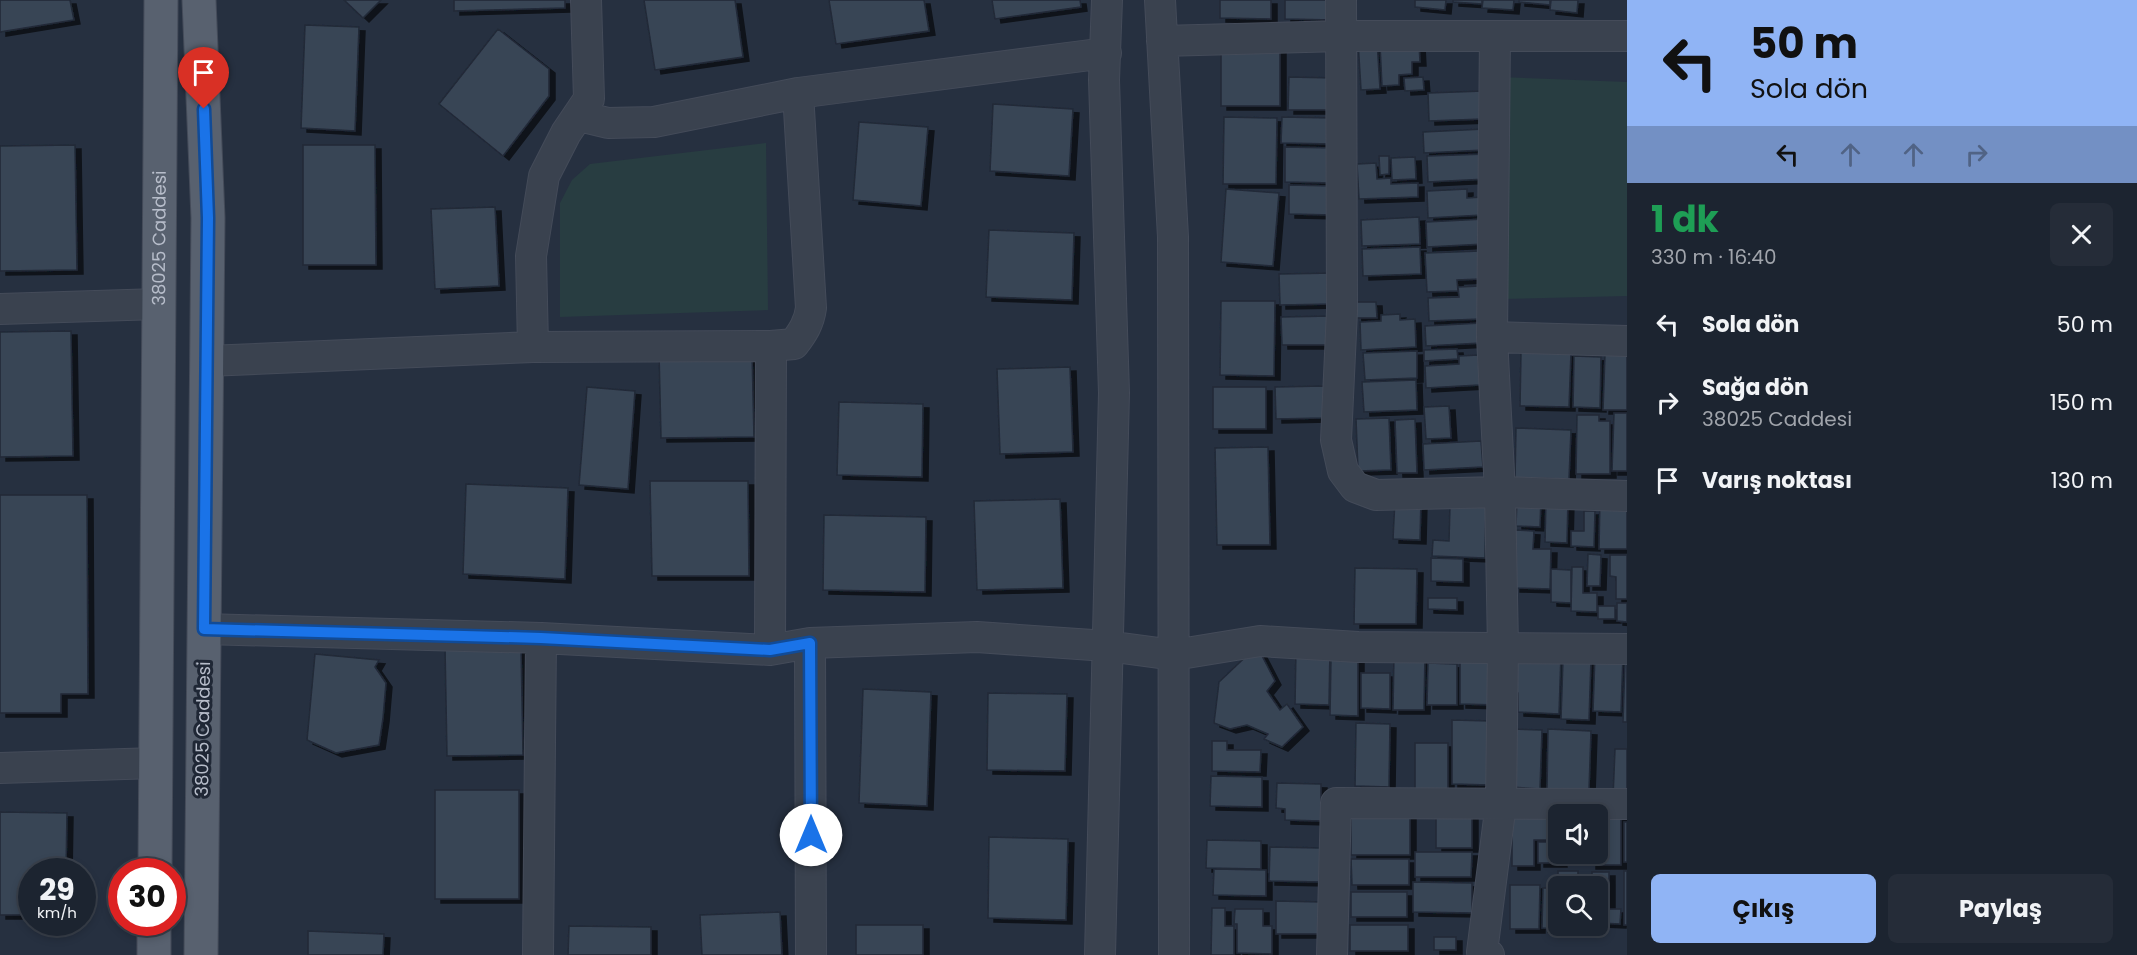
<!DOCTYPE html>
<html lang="tr">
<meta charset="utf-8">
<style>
:root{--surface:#1c2430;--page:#252c38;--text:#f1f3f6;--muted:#a0a4ab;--line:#3a414c;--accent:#90b4f5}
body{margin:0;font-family:Poppins,sans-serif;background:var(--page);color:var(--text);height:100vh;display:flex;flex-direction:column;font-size:22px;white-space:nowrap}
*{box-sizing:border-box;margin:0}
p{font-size:20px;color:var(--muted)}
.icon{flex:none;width:33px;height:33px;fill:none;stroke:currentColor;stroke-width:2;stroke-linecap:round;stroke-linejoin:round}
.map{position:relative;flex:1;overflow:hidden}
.drawer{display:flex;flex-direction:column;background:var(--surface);width:510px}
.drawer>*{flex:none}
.hud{background:#90b4f5;color:#111;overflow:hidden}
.tools{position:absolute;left:1548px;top:804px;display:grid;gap:12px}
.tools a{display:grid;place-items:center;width:60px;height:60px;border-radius:9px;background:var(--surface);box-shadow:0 3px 9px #0003,0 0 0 2px var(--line);font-size:30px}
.speed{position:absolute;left:18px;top:858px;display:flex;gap:12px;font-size:30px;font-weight:700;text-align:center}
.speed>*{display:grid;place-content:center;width:78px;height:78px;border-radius:50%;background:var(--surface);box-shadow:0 3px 9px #0003,0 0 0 2px var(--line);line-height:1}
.speed small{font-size:15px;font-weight:400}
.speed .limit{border:9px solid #d22;background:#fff;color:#111}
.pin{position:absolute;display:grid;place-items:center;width:51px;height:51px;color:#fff;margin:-62px -26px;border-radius:50% 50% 50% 0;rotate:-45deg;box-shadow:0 0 6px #0007}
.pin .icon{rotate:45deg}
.me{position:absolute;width:66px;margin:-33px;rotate:0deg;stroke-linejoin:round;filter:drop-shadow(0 0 4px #0008)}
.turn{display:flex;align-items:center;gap:21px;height:126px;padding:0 24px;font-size:27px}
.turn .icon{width:78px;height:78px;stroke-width:2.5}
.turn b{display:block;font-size:42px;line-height:51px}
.lanes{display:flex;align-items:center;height:57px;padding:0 24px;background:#0003;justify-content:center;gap:30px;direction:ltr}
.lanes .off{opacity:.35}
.round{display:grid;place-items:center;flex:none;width:63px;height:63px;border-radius:9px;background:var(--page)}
.head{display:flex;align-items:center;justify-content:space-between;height:102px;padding:0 24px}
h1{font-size:36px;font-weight:700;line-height:45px;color:#1e9e55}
.cta{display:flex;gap:12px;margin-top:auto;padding:12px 24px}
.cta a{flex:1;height:69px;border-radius:9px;background:var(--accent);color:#111;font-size:24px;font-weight:700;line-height:69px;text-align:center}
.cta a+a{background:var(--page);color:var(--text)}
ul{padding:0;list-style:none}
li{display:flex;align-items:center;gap:18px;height:78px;padding:0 24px}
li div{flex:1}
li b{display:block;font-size:22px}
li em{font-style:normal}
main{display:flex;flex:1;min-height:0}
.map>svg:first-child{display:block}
.green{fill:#283d41}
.building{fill:#384455;stroke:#212937;stroke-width:1.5;filter:url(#shadow)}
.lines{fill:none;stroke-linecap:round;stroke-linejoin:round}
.minor-casing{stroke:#444b59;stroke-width:32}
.major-casing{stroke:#444b59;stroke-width:35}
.minor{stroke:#3a424f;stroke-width:30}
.major{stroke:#58616f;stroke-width:33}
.route-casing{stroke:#114b97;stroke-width:15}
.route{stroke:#1a73e8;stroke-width:10}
.labels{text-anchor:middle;stroke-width:6;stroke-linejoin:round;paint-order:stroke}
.street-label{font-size:18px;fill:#b7bdca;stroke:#1f2735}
</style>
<main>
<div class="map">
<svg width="1627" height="955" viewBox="0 0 1627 955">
<defs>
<filter id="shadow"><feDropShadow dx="6" dy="4" stdDeviation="0" flood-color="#0009"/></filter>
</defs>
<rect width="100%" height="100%" fill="#263040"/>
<path class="green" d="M1498,77L1627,82V296L1500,299Z
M766,143L768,310L560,317V203L572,180L590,164Z"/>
<path class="building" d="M0,0H70L74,20L0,32Z
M344,0H381L363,18Z
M454,0H565V8L454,11Z
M644,0H735L743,57L655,70Z
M829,0H924L929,31L836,44Z
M992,0H1080L1081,7L995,19Z
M1220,0H1271V19L1220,18Z
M1285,0H1334V20L1285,19Z
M1415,0H1446L1445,10L1415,7Z
M1453,0H1482V4L1453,2Z
M1483,0H1514L1513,10L1482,8Z
M1519,0H1550V5L1519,2Z
M1551,0H1578L1577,13L1550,10Z
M305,25L359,27L355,131L301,128Z
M498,29L549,69V96L503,156L439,104Z
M1377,40L1380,89L1361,90L1358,41Z
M1221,41L1280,42V106H1221Z
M1419,43L1420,62H1412V74L1399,75V85L1382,86L1380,45Z
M1289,77L1336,78L1335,110H1288Z
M1423,77L1424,90L1405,91L1404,78Z
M1483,91L1484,119L1429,121L1428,93Z
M993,104L1073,109L1069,176L990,171Z
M1224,117L1277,118L1276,184H1223Z
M1282,117L1334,118L1333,144L1281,143Z
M859,122L928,127L921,206L853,200Z
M1484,129L1485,150L1424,153L1423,132Z
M75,145L77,270L0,271V146Z
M303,145H375L376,265H303Z
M1285,147L1335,148V183L1285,182Z
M1486,154L1487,179L1428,182L1427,156Z
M1379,156H1389V174L1380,175Z
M1415,157L1416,179L1392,180L1391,158Z
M1376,163L1377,179L1391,178V184L1418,183V197L1359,199L1357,164Z
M1289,185L1334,186L1333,215L1289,214Z
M1226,189L1279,193L1273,266L1221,262Z
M1467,189V198L1482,197L1483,215L1428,218L1427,191Z
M495,207L499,286L435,289L431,209Z
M1419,217L1420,244L1362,246L1361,220Z
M1484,219L1485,244L1427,247L1426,222Z
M989,230L1074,233L1072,300L986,297Z
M1420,247L1421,274L1363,276L1362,249Z
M1481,251L1482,279L1457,280L1458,291L1427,292L1425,253Z
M1335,273L1336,304L1280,305L1279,274Z
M1480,286L1482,319L1429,321L1428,298L1459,297L1458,287Z
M1221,301H1275L1274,376L1220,375Z
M1355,302H1376L1377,318H1356Z
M1400,314V320L1415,319L1416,347L1361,350L1360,322L1381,321V315Z
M1331,316L1332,345H1282L1281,317Z
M1481,323L1482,343L1426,346L1425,326Z
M71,331L73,456L0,457V332Z
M1457,349L1458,359L1424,361V350Z
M1417,351V378L1365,380L1363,353Z
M752,352L754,437L661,438L659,353Z
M1521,352L1571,353L1569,407L1520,406Z
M1605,354L1627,355V410H1603Z
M1478,355L1480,385L1426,388L1425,366L1459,364V356Z
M1574,356L1601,357L1600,408L1573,407Z
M1070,367L1073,452L1000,454L997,369Z
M1416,380L1417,410L1364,412L1362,382Z
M1324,386V418L1276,419L1275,387Z
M587,387L635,391L628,489L579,485Z
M1213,387H1266V429H1213Z
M839,402L923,404L922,477L837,475Z
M1449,406L1451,438L1426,439L1424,407Z
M1614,413H1627V471H1612Z
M1577,415H1599V421H1610V474H1576Z
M1389,418L1391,470L1358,471L1356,419Z
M1415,419L1417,473H1397L1395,420Z
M1516,428L1571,430L1569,479L1515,478Z
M1481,441L1483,467L1424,470L1423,444Z
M1268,447L1270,545H1217L1215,448Z
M650,481H748L749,576H652Z
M466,484L568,488L565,579L463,574Z
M0,495H87L88,694H61V713H0Z
M1517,497H1541L1540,527L1516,526Z
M1600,497L1627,498V549H1599Z
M1546,498H1568L1567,543L1545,542Z
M1060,499L1063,588L977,590L974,501Z
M1395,499L1421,500L1420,540L1393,539Z
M1450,505L1486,506L1485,558L1432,556L1433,540L1449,541Z
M1584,511H1595L1594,547L1571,546V531H1584Z
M824,515L926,517L925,592L823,590Z
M1515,530L1534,531L1533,549H1551L1550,589L1514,588Z
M1588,554L1601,555L1600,586H1587Z
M1610,555H1627V599H1616V577L1610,576Z
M1431,558L1463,559V582L1431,581Z
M1572,567H1583V593H1597V612L1571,611Z
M1355,568L1417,569L1416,624H1354Z
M1551,569L1571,570V603L1551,602Z
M1428,598H1457V610L1428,609Z
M1617,603H1627V622L1617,621Z
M1598,606H1615V619H1598Z
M521,646L523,755L447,756L445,647Z
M1257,646L1275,681L1267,691L1280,710L1287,704L1303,727L1282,747L1264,739L1268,734L1247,725L1230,729L1214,723L1219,682Z
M1296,648H1330L1329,705L1295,704Z
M1460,652H1498L1497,705L1460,704Z
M1514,652L1561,654L1559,714L1518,712V693H1512Z
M1394,653L1425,654L1424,710H1393Z
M315,654L379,660L375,667L386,683L383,718L379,745L336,753L307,740Z
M1595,654L1623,655L1621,712L1593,711Z
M1331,657H1358V716L1330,715Z
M1563,659H1591L1589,720L1561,719Z
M1625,660H1627V722H1623Z
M1428,663L1457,664V705H1427Z
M1361,673H1390V709L1361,708Z
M863,689L931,692L927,806L859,803Z
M988,693L1067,694L1065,771L987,770Z
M1452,720L1491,721L1490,785L1452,784Z
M1356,723L1390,724L1389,787L1355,786Z
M1513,729L1542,730L1540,789L1510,787Z
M1548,729L1591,731L1589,790L1547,789Z
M1212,741H1227V750H1261L1260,772L1212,771Z
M1415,743H1448V795L1415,794Z
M1615,749H1627V797H1613Z
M1211,776L1262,777V807L1210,806Z
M1277,783L1321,784V821L1285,820V809L1276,808Z
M435,790H519V899H435Z
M1512,808H1556V840H1534V866H1512Z
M1472,809V848H1436V810Z
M0,812L67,813L66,872H32V915H0Z
M1351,813H1410V855H1351Z
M1598,814H1621V865H1590V854H1598Z
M1624,822H1627V862H1624Z
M989,837L1068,839L1066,920L988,918Z
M1207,840L1261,841V869L1206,868Z
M1538,842H1558L1561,863H1538Z
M1270,847L1322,848V882L1269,881Z
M1415,852H1472L1471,877H1415Z
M1565,854H1586V858H1565Z
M1351,859H1409V885H1352Z
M1214,869L1266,870V896L1213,895Z
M1558,871H1578V886H1558V924Z
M1624,871H1627V925H1624Z
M1592,872H1609V909H1621L1620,924L1598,923V886H1592Z
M1413,882L1472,883V913L1413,912Z
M1510,885H1540L1539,929H1510Z
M1543,888H1555V929L1542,928Z
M1351,892H1407V917H1351Z
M1276,901L1323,902L1322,934H1276Z
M1212,908H1225V926H1234V955H1211Z
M1235,909H1263V926H1272V954L1237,953V924H1234Z
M780,912L782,955H702L700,915Z
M856,925H923V955H856Z
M1350,925H1408V951H1350Z
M569,926L651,927V955H568Z
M308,931L384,934L383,955H308Z
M1434,937H1456V950H1434Z"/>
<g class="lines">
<g class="minor-casing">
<path id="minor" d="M1160,0L1173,237L1174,955
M1341,0L1342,311L1336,440L1343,471L1355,487L1376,495L1500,492L1627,496
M1162,41L1341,36H1627
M579,116L608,123L654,122L798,93L1106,53
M0,309L159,304
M1492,337L1627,341
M771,346L794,344C803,332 809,323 811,308L798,93
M533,347L531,256L544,176L566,133L589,99L586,0
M207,361L533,347L771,346L770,650
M204,629L541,638L770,650L810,643L977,637L1107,646L1174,655L1260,641L1358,647L1627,649
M810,643L811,955
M0,768L156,763
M538,955L541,638
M1100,955L1114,393L1104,80L1107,0
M1332,955L1336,803L1627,804
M1489,955L1482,952L1501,803L1503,647L1500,492L1492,337L1495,36"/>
</g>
<g class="major-casing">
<g id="major">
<path d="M199,0L208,218L201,955"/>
<path id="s1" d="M155,872L161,0"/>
<path d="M154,955V922"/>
</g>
</g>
<use href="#minor" class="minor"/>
<use href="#major" class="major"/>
</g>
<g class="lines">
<g class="route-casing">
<path id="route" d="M204,109L208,218L204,629L541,638L770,650L810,643L811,835"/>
</g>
<use href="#route" class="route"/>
</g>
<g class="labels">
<g class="street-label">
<text dy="6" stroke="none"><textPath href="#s1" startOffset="634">38025 Caddesi</textPath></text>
<text transform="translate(203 729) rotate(-89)" y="6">38025 Caddesi</text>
</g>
</g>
</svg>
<div class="tools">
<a><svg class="icon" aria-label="sound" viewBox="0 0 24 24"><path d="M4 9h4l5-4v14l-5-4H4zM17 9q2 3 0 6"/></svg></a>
<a><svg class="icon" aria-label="search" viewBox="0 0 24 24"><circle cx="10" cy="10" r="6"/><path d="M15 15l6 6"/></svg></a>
</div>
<div class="speed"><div>29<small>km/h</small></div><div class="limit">30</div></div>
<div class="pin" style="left:204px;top:109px;background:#d93025"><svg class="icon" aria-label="arrive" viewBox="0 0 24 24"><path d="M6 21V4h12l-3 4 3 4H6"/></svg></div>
<svg class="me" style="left:811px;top:835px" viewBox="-20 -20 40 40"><circle r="19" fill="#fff"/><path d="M0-13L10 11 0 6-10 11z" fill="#1a73e8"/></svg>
</div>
<section class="drawer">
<div class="hud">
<div class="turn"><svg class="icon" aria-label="left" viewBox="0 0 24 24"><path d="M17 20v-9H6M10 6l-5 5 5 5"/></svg><div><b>50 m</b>Sola dön</div></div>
<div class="lanes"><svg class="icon" aria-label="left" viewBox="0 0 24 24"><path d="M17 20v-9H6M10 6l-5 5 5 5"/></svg><svg class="icon off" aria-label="ahead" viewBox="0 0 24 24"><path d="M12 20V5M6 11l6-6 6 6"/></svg><svg class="icon off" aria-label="ahead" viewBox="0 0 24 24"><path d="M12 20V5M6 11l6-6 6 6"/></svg><svg class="icon off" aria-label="right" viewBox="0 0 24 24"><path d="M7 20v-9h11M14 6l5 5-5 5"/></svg></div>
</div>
<div class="head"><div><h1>1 dk</h1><p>330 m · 16:40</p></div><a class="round"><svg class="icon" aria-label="close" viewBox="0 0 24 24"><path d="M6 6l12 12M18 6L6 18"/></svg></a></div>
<ul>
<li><svg class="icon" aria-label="left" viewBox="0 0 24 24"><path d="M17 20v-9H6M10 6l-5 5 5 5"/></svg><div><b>Sola dön</b></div><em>50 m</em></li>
<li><svg class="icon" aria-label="right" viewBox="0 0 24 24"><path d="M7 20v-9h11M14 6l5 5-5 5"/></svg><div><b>Sağa dön</b><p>38025 Caddesi</p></div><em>150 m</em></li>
<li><svg class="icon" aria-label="arrive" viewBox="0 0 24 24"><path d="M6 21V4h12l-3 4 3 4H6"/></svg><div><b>Varış noktası</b></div><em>130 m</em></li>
</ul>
<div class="cta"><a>Çıkış</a><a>Paylaş</a></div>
</section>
</main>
